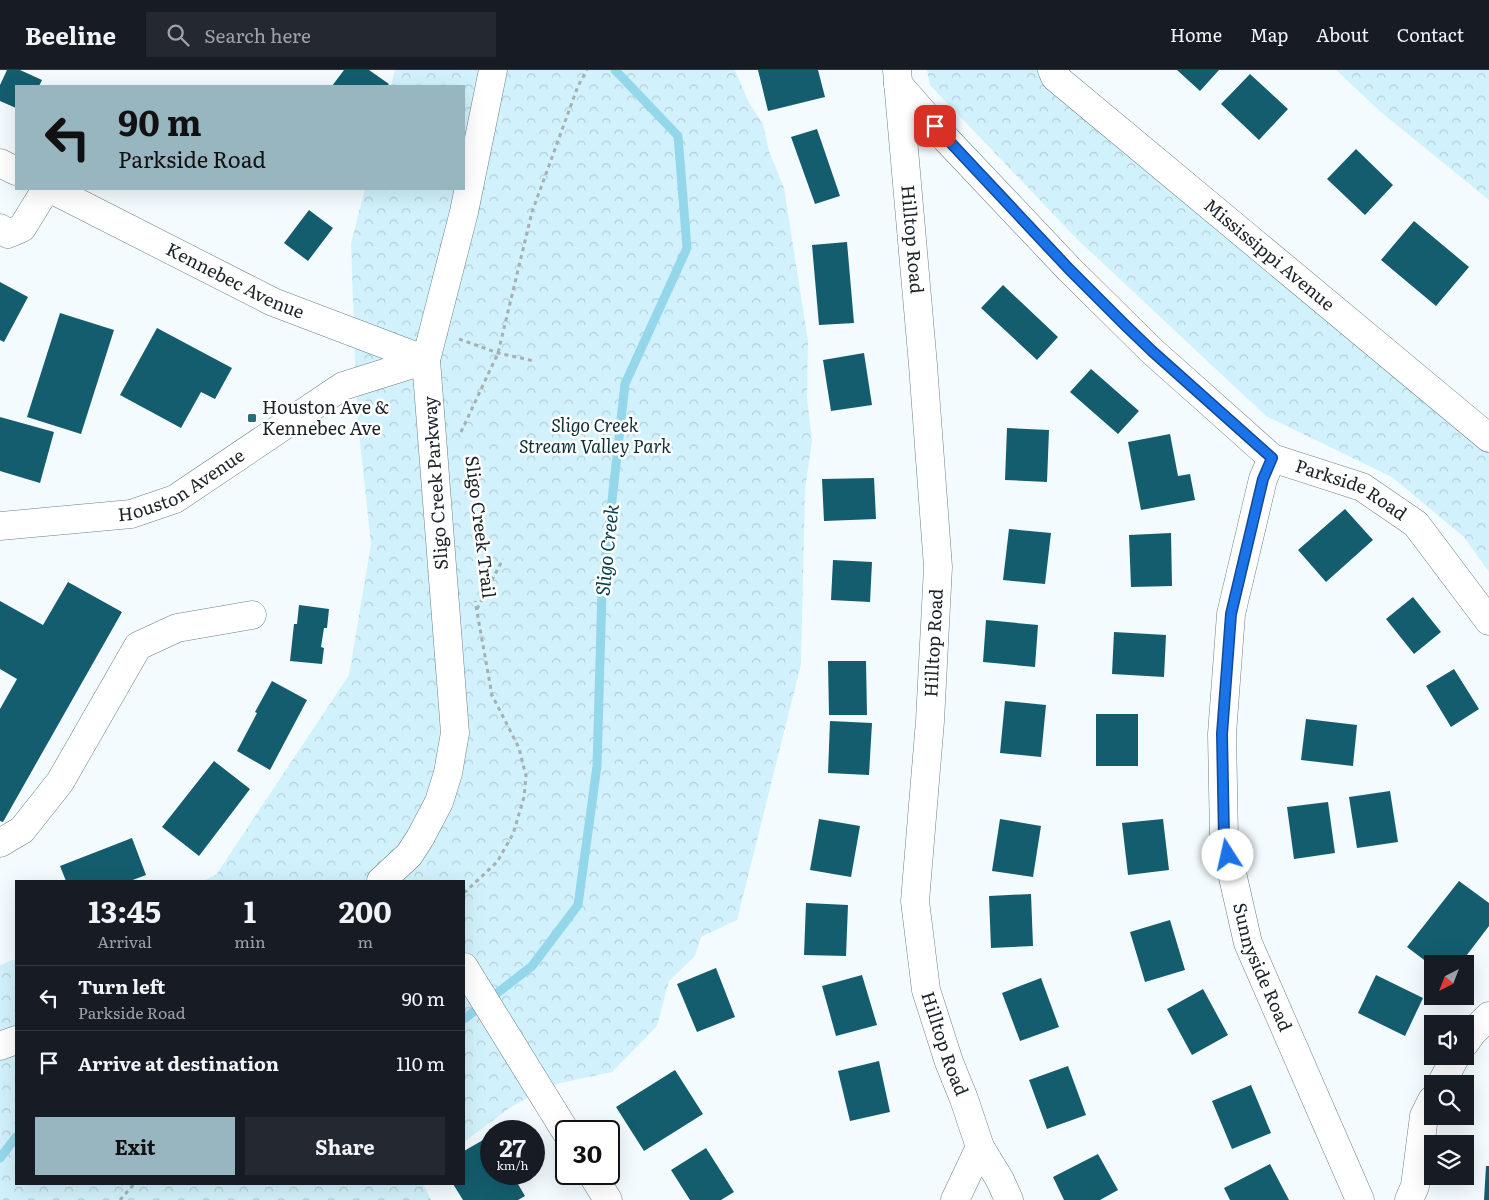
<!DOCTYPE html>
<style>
:root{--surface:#171b24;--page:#242831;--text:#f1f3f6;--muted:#9ea1a6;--line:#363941;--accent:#97b6c0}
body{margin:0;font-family:Literata,serif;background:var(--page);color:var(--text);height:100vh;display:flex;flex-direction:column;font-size:19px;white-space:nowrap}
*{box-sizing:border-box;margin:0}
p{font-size:16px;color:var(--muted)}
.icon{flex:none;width:28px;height:28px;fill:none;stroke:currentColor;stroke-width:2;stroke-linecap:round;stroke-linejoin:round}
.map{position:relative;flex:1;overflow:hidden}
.details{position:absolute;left:15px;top:810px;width:450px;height:305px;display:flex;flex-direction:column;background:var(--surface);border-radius:0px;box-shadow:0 5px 20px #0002}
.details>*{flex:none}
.banner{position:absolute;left:15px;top:15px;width:450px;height:105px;border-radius:0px;box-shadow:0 5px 20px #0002;background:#97b6c0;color:#111;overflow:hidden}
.needle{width:32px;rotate:222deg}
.buttons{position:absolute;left:1424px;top:885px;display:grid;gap:10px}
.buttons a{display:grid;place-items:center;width:50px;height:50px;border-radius:0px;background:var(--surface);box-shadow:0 5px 20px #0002;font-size:25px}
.speed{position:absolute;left:480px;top:1050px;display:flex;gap:10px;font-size:25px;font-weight:700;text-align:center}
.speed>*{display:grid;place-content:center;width:65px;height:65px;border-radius:50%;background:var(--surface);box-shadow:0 5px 20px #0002;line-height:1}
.speed small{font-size:12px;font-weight:400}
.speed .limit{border:2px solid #111;border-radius:8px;background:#fff;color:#111}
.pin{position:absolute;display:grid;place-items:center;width:42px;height:42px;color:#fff;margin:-21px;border-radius:10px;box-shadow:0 2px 8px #0006}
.me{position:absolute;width:55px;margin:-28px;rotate:350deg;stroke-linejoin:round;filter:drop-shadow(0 0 4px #0008)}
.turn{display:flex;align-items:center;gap:18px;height:105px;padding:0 20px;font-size:22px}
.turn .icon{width:65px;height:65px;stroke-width:2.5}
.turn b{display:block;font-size:35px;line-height:42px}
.eta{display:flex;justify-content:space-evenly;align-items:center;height:85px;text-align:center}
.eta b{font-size:30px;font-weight:700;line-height:35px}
.primary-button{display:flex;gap:10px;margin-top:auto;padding:10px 20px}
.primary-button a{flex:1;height:58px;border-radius:0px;background:var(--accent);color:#111;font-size:20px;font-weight:700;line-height:58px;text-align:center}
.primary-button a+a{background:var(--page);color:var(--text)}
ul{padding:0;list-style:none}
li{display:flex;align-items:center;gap:15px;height:65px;padding:0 20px;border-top:1px solid var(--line)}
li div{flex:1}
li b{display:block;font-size:19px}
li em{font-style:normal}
header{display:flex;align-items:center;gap:30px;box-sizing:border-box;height:70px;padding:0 25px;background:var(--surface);border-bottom:1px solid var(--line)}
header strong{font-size:24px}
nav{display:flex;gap:28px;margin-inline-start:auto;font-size:18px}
.search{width:350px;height:45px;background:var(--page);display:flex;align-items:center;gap:12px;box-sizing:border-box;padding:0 18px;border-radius:0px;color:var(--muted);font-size:19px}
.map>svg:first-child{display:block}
.forest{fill:url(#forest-crowns)}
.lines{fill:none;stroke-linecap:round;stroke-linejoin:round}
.stream{stroke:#94d7eb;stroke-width:9}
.building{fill:#145d6e}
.minor-casing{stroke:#6e8086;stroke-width:29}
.path{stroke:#a7afb2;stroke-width:3;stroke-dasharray:4 4;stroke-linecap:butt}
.minor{stroke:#fff;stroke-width:28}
.route-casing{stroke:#114b97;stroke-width:12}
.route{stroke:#1a73e8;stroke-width:9}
.poi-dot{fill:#296c7e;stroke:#fff;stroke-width:2}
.labels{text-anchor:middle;stroke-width:5;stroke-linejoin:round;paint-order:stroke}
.street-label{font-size:18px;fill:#1d2427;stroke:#fff}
.poi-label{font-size:18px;fill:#1d2427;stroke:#fff;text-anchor:start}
.park-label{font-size:18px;font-style:italic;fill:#0d2e37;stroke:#fff}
.water-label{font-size:19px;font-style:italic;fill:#003f4d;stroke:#fff}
</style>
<header>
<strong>Beeline</strong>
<div class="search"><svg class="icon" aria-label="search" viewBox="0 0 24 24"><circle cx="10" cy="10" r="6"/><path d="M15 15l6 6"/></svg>Search here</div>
<nav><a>Home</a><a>Map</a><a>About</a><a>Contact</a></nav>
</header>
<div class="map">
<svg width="1489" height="1130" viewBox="0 0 1489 1130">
<defs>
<pattern id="forest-crowns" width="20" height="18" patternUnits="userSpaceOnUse" patternTransform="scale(1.25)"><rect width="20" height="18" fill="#d1f2fc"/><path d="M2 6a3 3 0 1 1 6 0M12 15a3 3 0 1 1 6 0" fill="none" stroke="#b3cfd8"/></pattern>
</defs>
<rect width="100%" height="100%" fill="#f3fbfe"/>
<path class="forest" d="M395,0H735L749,33L763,54L769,81L784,118L808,271L807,328L812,370L805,420L801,594L737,850L701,867L695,886L669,911L657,956L612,1002L547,1016L508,1039L464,1072V811H202L216,805L349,605L371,474L357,344L351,173L365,119H464V16H391Z
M927,0H1046L1489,377V502L1464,467L1392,407L1266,346L1077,169L930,15Z
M1336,0H1489V130L1382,43Z
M16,889V1114H423L431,1130H0V895Z"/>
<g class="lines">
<path class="stream" d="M464,949L532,896L578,835L597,696L602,520L625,314L687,178L678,66L615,0
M0,1088L16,1067"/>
</g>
<path class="building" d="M7,0H20L42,10L39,16H16V38L0,31V15Z
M344,0H369L389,14L387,16H332Z
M758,0H818L825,27L768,41Z
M1177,0H1219L1200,21Z
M1250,4L1288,39L1259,70L1221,34Z
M817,59L840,126L815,134L791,67Z
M1356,79L1393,115L1365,145L1327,109Z
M309,140L333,158L308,191L284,173Z
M1414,151L1469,197L1436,236L1381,190Z
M847,172L854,253L819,255L812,175Z
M0,212L28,227L4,272L0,270Z
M1003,215L1058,267L1037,290L981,238Z
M60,243L114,260L81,364L27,347Z
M157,258L232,298L215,329L201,322L181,358L120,325Z
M864,283L872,335L831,341L823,290Z
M1091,299L1139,341L1118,364L1070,322Z
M0,347L54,362L40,413L0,401Z
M1007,358L1049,360L1047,412L1005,410Z
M1170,364L1178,406L1190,404L1195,430L1141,440L1128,372Z
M874,408L876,449L824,451L822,409Z
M1345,439L1373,470L1326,512L1298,480Z
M1009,459L1051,463L1045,514L1003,510Z
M1171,463L1172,516L1131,517L1129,465Z
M833,490L872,492L870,532L831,530Z
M68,512L122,542L3,752L0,751V639L17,609L0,599V531L43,555Z
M1413,527L1441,562L1414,584L1386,549Z
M299,535L329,539L327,558H324L321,577L324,578L322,594L290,591L294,554H297Z
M986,550L1038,555L1035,597L983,592Z
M1114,562L1166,565L1164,607L1112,604Z
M828,591H866L867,645H829Z
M1454,599L1479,639L1451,657L1426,616Z
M272,611L307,630L270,700L237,681L257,643L255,642Z
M1005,631L1046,635L1041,687L1000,683Z
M1096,644H1138V696H1096Z
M1306,649L1357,655L1353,696L1301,690Z
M830,651L872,653L869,705L828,703Z
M214,691L250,719L199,786L162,757Z
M1390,721L1398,772L1357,778L1349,727Z
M1328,732L1335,783L1294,789L1287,737Z
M819,749L860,756L851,807L810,800Z
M1000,749L1041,756L1033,807L992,801Z
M1163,749L1169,800L1128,805L1122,753Z
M132,768L146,805L130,811H66L60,796Z
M1459,811L1489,833V856L1460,894H1432V896L1407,877Z
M1031,824L1033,876L991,878L989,826Z
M806,833L848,835L846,886L804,885Z
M1170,850L1185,900L1145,912L1130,862Z
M716,898L735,947L697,962L677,914Z
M862,905L877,955L836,966L822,916Z
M1376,905L1423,928L1405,966L1358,943Z
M1041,908L1059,957L1020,971L1002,923Z
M1203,919L1228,965L1192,985L1167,939Z
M879,991L890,1042L850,1051L838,1001Z
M1068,996L1086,1045L1047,1059L1029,1010Z
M675,1000L703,1044L644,1081L616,1037Z
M1251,1015L1271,1063L1232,1079L1212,1031Z
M490,1066L491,1068V1104H512L525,1126L518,1130H463L453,1114H464V1081Z
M706,1078L734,1122L721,1130H690L671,1100Z
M1098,1084L1118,1120L1100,1130H1064L1053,1107Z
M1270,1094L1289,1130H1230L1224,1118Z
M1486,1096H1489V1130H1484Z"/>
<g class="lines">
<g class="minor-casing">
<g id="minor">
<path id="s1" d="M897,0L923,295L938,497L930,651L915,831L926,920L949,992L964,1029L980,1077L1000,1110L1009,1130"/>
<path id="s2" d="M1052,0L1055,7L1489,368"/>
<path id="s3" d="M898,14L947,70L1069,199L1152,281L1272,388L1362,417L1416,454L1489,551"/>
<path d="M0,93L16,101"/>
<path id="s4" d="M51,119L273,232L426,290"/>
<path d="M0,158L8,164L22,158L46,119"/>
<path id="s5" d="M1272,388L1263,409L1231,544L1222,664L1224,768L1248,873L1360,1130"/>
<path id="s6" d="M0,456L131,444L175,429L343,316L426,290"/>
<path d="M0,773L22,760L60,712L138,576L177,558L252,545"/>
<path d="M381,811L409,785L420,768L439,732L448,703L455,663L426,290L464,142L493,0"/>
<path d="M464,897L566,1062"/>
<path d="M1465,973L1472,963L1489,946"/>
<path d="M0,976L16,970"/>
<path d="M1441,1014L1456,986"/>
<path d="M592,1104L608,1130"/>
<path d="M955,1130L980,1077"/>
<path d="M1409,1130L1415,1116L1424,1046L1432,1030"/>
</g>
</g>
<path class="path" d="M459,269L498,283L534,291
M461,362L498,283L532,142L578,16L587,0
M477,539L503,489
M464,823L497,792L513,764L524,727L526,706L519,678L492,625L475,531
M120,1130L134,1114"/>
<use href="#minor" class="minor"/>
</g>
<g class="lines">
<g class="route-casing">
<path id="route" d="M935,56L1069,199L1124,254L1152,281L1272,388L1263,409L1231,544L1222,664L1224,768L1228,785"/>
</g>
<use href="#route" class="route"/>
</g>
<rect class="poi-dot" x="247" y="343" width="10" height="10" rx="2.5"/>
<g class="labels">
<g class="street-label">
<text dy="6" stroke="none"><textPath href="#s1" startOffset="170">Hilltop Road</textPath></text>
<text dy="6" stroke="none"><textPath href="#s2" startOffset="286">Mississippi Avenue</textPath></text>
<text dy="6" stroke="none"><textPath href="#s4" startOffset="206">Kennebec Avenue</textPath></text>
<text dy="6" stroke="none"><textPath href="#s6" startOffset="189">Houston Avenue</textPath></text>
<text transform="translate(436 413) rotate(-94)" y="6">Sligo Creek Parkway</text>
<text dy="6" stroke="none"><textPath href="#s3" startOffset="615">Parkside Road</textPath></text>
<text transform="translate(480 457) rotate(83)" y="6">Sligo Creek Trail</text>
<text transform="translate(934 573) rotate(-87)" y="6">Hilltop Road</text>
<text dy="6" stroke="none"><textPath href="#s5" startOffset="521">Sunnyside Road</textPath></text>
<text dy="6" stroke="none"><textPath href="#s1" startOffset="980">Hilltop Road</textPath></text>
</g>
<g class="poi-label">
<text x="262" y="344">Houston Ave &amp;<tspan x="262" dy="21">Kennebec Ave</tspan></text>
</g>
<g class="park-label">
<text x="595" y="362">Sligo Creek<tspan x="595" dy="21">Stream Valley Park</tspan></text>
</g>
<g class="water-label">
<text transform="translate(607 480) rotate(-84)" y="7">Sligo Creek</text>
</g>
</g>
</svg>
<div class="buttons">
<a><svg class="needle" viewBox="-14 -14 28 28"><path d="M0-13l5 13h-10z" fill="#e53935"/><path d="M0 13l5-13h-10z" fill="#9ea1a6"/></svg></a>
<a><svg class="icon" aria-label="sound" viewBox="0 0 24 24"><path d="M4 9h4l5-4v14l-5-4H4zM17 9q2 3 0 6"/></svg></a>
<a><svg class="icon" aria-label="search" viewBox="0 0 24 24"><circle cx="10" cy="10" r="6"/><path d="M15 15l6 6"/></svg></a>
<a><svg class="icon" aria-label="layers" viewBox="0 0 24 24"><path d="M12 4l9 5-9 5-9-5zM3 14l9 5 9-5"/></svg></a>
</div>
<div class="speed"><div>27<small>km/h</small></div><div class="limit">30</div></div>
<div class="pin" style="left:935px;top:56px;background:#d93025"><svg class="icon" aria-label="arrive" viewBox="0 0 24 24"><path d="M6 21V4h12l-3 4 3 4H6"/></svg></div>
<svg class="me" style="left:1228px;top:785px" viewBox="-20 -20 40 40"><circle r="19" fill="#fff"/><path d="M0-13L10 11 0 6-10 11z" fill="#1a73e8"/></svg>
<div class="banner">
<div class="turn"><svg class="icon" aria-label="left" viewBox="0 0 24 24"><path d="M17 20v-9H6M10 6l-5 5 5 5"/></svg><div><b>90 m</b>Parkside Road</div></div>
</div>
<section class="details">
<div class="eta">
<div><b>13:45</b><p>Arrival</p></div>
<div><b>1</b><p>min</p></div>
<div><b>200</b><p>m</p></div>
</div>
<ul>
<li><svg class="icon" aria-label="left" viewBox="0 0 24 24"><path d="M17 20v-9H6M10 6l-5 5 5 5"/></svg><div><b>Turn left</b><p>Parkside Road</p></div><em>90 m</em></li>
<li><svg class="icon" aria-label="arrive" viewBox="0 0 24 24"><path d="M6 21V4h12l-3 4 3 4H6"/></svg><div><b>Arrive at destination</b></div><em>110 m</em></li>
</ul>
<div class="primary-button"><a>Exit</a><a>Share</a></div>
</section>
</div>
